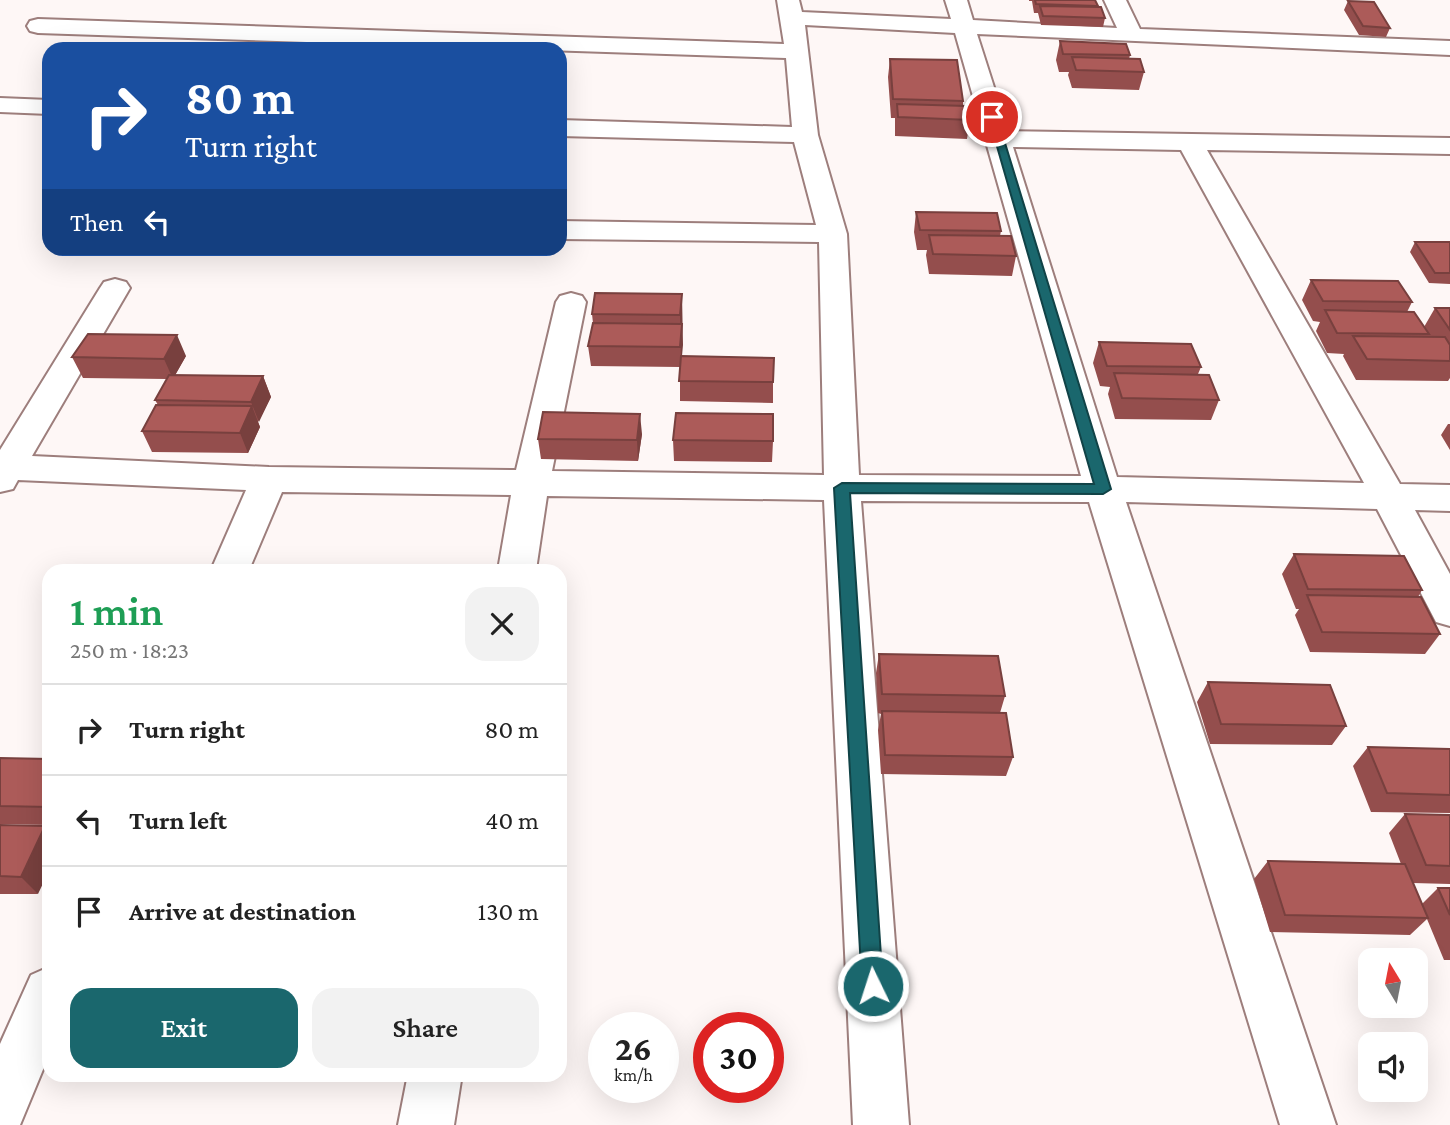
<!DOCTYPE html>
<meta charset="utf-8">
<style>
:root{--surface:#fff;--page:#f2f2f2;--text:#222;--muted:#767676;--line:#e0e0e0;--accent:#1a676d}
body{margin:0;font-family:"Crimson Pro",serif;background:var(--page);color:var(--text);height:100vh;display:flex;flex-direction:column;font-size:26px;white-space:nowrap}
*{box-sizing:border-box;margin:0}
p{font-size:23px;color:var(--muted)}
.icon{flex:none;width:38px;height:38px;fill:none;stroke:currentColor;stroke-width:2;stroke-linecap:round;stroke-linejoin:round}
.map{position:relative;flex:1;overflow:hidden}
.side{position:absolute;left:42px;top:564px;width:525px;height:518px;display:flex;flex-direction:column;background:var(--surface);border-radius:21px;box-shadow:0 7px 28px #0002}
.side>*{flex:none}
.hud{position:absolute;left:42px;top:42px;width:525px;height:214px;border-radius:21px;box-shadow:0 7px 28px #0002;background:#1a4fa0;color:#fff;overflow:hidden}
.needle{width:46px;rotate:350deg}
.controls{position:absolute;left:1358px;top:948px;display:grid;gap:14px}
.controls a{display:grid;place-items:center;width:70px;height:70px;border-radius:14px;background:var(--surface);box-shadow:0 7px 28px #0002;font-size:35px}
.speed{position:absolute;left:588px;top:1012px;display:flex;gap:14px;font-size:35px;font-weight:700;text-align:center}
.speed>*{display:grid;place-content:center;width:91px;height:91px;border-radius:50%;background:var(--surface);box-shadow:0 7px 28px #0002;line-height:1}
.speed small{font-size:18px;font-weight:400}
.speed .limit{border:10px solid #d22;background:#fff;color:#111}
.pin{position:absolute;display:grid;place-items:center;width:60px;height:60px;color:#fff;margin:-30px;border:4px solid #fff;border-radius:50%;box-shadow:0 2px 7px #0007}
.me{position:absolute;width:77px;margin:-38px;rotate:356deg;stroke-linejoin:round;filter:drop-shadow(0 0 5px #0008)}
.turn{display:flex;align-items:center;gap:24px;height:147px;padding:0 28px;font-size:32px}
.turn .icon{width:91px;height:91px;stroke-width:2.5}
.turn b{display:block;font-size:49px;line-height:60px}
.then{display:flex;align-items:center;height:66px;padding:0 28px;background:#0003;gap:14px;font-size:26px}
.round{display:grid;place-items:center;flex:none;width:74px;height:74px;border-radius:21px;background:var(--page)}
.summary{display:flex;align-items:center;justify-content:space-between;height:119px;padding:0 28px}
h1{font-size:42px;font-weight:600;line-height:52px;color:#1e9e55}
.action{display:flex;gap:14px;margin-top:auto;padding:14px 28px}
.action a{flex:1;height:80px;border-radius:21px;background:var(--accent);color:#fff;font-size:28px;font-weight:600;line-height:80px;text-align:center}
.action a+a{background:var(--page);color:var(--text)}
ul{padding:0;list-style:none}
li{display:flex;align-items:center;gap:21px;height:91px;padding:0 28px;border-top:2px solid var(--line)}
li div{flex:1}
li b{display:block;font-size:26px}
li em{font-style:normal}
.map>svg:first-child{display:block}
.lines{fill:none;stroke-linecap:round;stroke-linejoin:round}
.minor-casing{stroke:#9d7e7c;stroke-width:4}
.minor{fill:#fff;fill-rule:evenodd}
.wall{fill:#944e4d}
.shaded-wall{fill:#78403e}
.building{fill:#ac5b59;stroke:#78403e;stroke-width:2}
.route{fill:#1a676d;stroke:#114347;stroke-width:2}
</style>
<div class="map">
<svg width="1450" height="1125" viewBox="0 0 1450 1125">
<rect width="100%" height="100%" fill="#fef7f6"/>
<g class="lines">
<g class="minor-casing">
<path id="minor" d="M777,0H799L802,12L951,19L945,0H967L973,20L1117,28L1104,0H1126L1140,29L1450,41V55L977,34L1008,131L1450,138V154L1207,150L1400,484L1450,485V511L1415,510L1450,574V626L1436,622L1377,509L1126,502L1336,1125H1280L1089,502L861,501L909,1125H853L824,500L547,496L536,570H498L511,495L282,492L249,570H211L246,490L18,480L13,489L0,492V450L100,288L104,282L115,279L126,282L130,288L32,456L269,467L516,470L556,302L560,296L571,293L582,296L586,302L552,471L824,475L819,242L560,239V221L816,225L794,142L560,136V120L792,127L786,58L38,33L30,31L27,26L30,21L38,19L784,44ZM805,25L955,33L1081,476L859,475L847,234L818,135ZM1013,147L1181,150L1364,483L1117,477Z
M0,98L49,100V114L0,112Z
M49,967V1055L20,1125H0V1044L31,975Z
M408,1074H462L454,1125H398Z"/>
</g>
<use href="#minor" class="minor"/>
</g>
<path class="wall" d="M1029,0H1095L1097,7L1105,18L1103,27L1041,25L1038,13H1034L1032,1H1029Z
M1348,1L1390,28L1386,37L1359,35L1344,10Z
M1060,41L1130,55L1129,59L1144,72L1139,90L1072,88L1068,75L1069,72H1059L1056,60Z
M890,59L963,101V106L970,120L967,139L895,136V118H891L888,77Z
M916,212L1001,231L1000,236L1016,256L1012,276L929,274L926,255L927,250H917L914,232Z
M1415,242H1450V284L1429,283L1410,252Z
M1311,280L1412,302L1407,312L1424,327L1435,308H1450V378L1448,381L1356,380L1343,356L1344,354L1327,353L1316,331L1320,322L1313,321L1302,300Z
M682,294V356L773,382V403L680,401V367L591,366L588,346L593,323L592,314Z
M1099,342L1201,367L1198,374L1219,400L1211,420L1115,419L1108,394L1110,387L1100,386L1093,363Z
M186,356L175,375L263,376L271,397L258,422L260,427L248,453L152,452L142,431L158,405L155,400L167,379L83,378L72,357Z
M1448,424H1450V450L1441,435Z
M642,434L638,461L541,459L538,439Z
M673,440L773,441L772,462L674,461Z
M1294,554L1422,590L1418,597L1440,634L1425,654L1310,652L1295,615L1299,609H1296L1282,574Z
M879,654L1005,696L1000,713L1013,757L1006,776L881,774L878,730L881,714L878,713L876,673Z
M1208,682L1346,726L1332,745L1210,744L1197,702Z
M1368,747L1450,749V813L1371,812L1353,766Z
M0,758L49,759V825L0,824Z
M1405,814L1450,815V884L1413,883L1422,904L1438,888H1450V960H1444L1427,919L1410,935L1270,932L1254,879L1268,861L1401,864L1389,833Z
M0,825L38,894H0Z"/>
<path class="shaded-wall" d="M682,294L683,345L681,367L680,315Z
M177,335L186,356L173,379L164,359Z
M263,376L271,397L259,422L251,402Z
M252,406L260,427L248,453L240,433Z
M640,414L642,434L638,461L637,440Z
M45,826L49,830V871L38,894L21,877Z"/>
<path class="building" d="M1035,0H1095L1098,6L1036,4Z
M1348,1L1374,2L1390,28L1363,26Z
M1040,6L1101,7L1105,18L1043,16Z
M1060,41L1126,44L1130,55L1063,54Z
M1072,57L1140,59L1144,72L1076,70Z
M890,59L957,60L963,101L893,99Z
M897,104L967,106L970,120L898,117Z
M916,212L997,213L1001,231L920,230Z
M929,235L1011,236L1016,256L933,254Z
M1415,242H1450V273H1435Z
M1311,280L1398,281L1412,302L1323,301Z
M595,293L682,294L680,315L592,314Z
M1435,308H1450V330Z
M1325,310L1414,312L1429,334L1337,333Z
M593,323L682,324L680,347L588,346Z
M88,334L177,335L164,359L72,357Z
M1353,336L1445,337L1450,345V361L1367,359Z
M1099,342L1191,344L1201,367L1107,366Z
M681,356L774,358L773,382L679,381Z
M1114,373L1209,375L1219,400L1122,398Z
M169,375L263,376L251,402L155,400Z
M156,405L252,406L240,433L142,431Z
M543,412L640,414L637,440L538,439Z
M676,413L773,414V441L673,440Z
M1294,554L1404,556L1422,590L1308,589Z
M1307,595L1421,597L1440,634L1322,632Z
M879,654L998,656L1005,696L882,694Z
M1208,682L1330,685L1346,726L1221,724Z
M882,711L1006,713L1013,757L885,755Z
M1368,747L1450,749V795L1387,793Z
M0,758L49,759V807L0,806Z
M1405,814L1450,815V866L1426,865Z
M0,825L45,826L21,877L0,876Z
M1268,861L1405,864L1428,918L1285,915Z
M1438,888H1450V915Z"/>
<path class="route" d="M988,115L997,117L1111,489L1103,494L850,493L883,986L880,994L873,997L865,994L862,986L834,488L842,483L1094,484Z"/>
</svg>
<div class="controls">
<a><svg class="needle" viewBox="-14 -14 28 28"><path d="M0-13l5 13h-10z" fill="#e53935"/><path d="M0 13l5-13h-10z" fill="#767676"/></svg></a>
<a><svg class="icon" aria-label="sound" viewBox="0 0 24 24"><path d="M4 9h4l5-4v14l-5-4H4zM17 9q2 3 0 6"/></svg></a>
</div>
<div class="speed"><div>26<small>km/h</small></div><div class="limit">30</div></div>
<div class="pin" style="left:992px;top:117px;background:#d93025"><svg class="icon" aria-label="arrive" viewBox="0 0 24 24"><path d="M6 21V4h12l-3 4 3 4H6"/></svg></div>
<svg class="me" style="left:873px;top:986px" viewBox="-20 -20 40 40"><circle r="17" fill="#1a676d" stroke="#fff" stroke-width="3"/><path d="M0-11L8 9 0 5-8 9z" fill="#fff"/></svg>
<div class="hud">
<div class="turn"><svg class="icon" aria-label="right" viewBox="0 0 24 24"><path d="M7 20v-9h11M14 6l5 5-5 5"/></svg><div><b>80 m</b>Turn right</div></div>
<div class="then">Then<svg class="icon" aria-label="left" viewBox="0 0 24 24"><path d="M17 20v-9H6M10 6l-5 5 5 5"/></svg></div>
</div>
<section class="side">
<div class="summary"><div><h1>1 min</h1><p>250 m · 18:23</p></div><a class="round"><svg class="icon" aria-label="close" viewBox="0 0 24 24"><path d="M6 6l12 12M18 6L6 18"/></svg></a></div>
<ul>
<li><svg class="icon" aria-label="right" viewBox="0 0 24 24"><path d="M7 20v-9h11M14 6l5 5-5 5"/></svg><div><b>Turn right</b></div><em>80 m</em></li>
<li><svg class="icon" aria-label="left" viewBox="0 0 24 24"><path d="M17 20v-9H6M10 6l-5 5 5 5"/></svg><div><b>Turn left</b></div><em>40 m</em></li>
<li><svg class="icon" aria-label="arrive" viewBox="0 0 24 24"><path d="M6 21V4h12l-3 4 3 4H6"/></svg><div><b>Arrive at destination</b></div><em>130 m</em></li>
</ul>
<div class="action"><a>Exit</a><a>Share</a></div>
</section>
</div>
